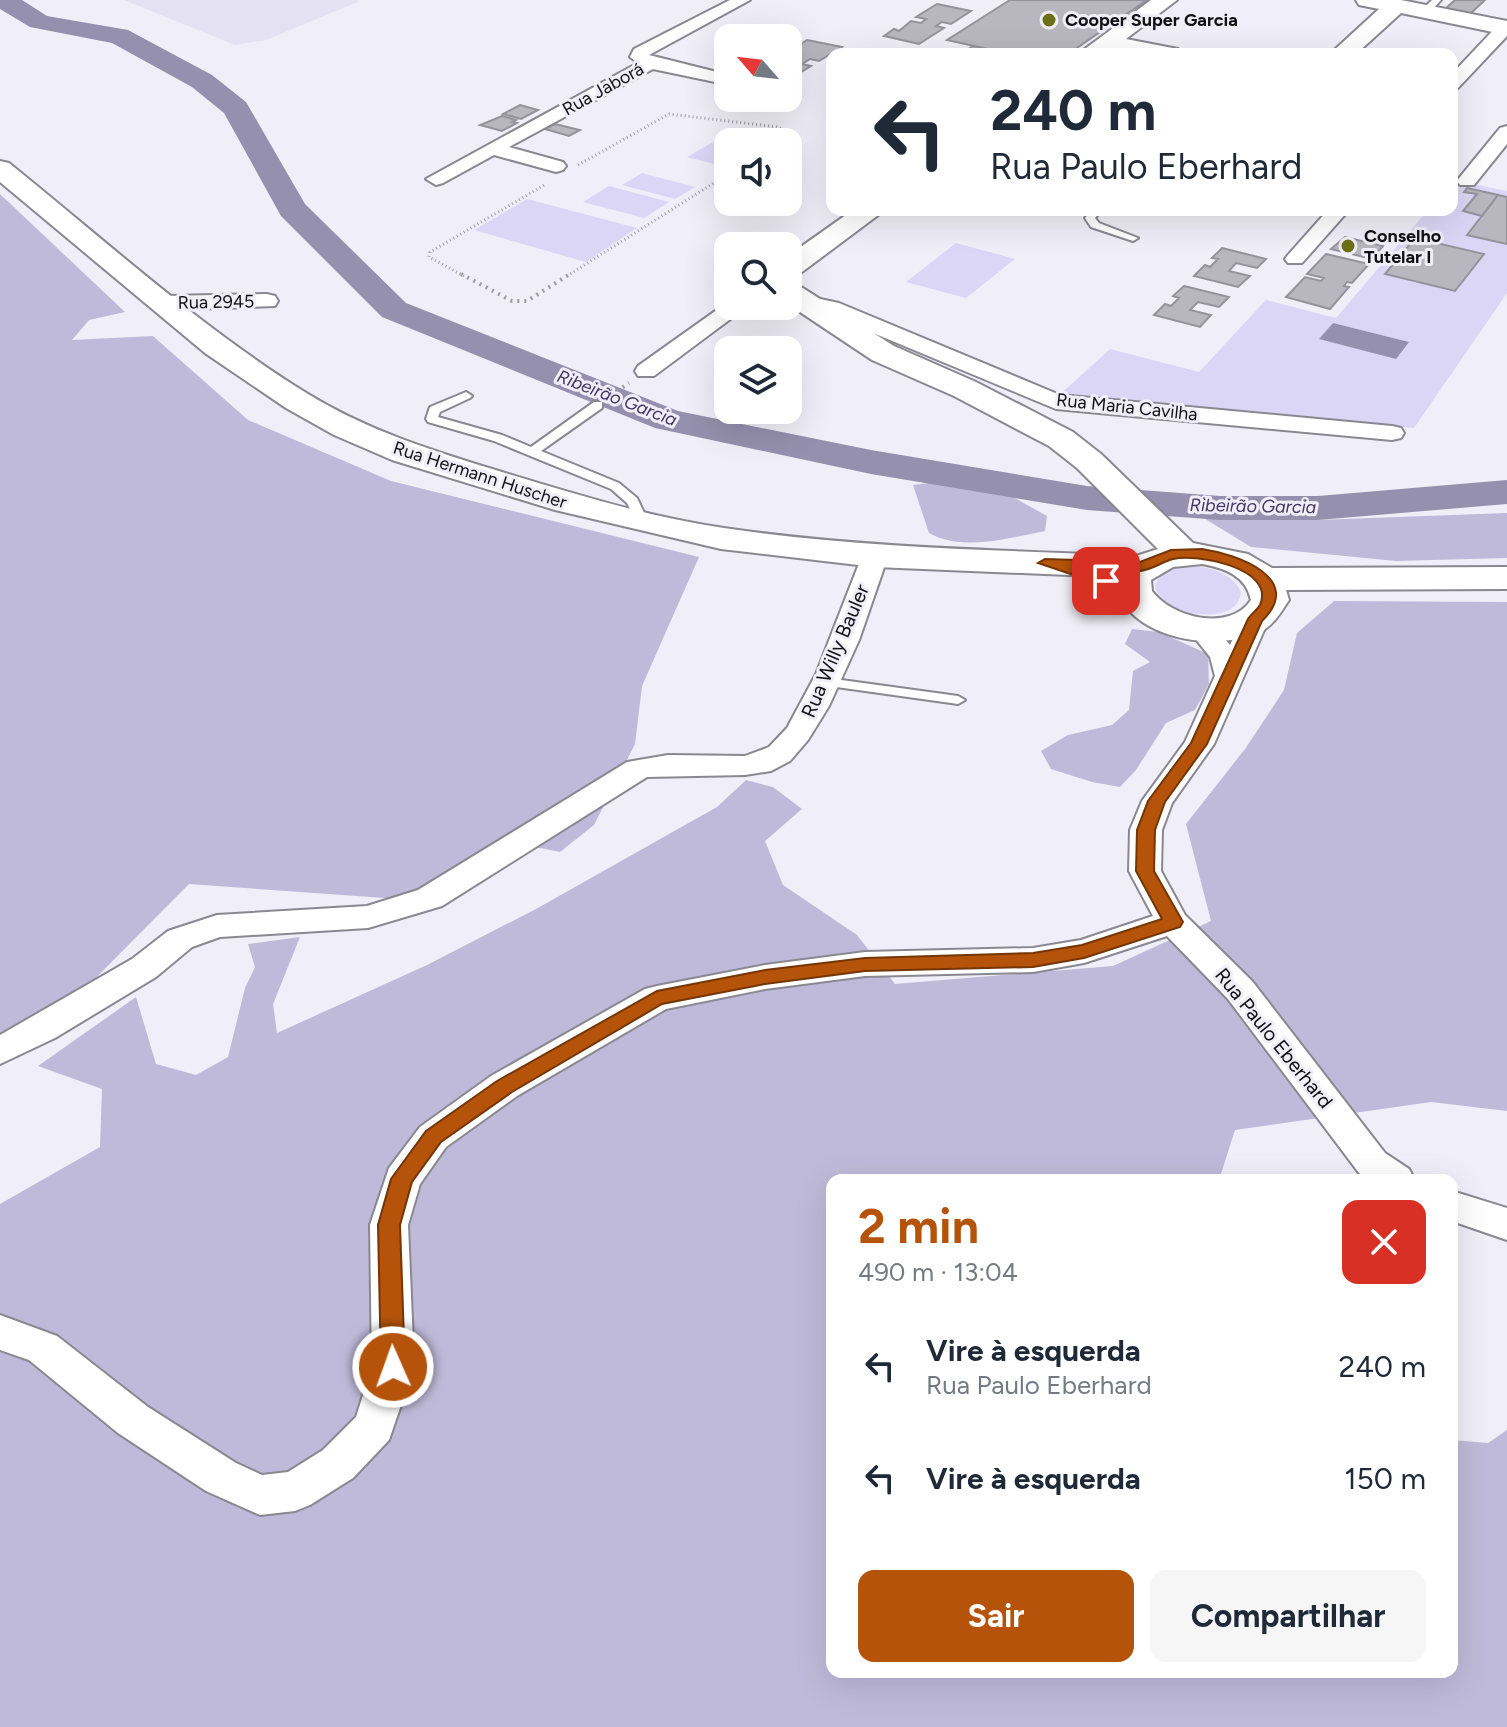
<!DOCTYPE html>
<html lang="pt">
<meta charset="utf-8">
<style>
:root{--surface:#fff;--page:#f6f6f7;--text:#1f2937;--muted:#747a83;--accent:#b45309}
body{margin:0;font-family:Figtree,sans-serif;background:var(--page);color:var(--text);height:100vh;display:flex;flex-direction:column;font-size:30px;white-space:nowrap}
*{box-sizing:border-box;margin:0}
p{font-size:26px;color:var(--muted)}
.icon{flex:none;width:44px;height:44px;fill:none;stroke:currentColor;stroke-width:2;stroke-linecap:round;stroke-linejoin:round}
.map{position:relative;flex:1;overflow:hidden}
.sheet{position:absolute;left:826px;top:1174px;width:632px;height:504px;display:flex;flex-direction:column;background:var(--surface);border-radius:16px;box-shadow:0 8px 32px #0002}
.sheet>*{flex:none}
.banner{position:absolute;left:826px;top:48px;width:632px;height:168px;border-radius:16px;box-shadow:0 8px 32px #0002;background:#fff;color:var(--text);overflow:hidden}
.needle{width:52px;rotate:298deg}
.tools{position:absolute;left:714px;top:24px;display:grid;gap:16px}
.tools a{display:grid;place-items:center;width:88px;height:88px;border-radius:16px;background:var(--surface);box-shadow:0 8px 32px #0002;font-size:40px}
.pin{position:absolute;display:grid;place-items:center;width:68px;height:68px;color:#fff;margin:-34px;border-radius:16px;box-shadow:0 4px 12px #0006}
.me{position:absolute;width:88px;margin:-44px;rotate:358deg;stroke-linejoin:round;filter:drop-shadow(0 0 6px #0008)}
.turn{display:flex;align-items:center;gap:28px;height:168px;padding:0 32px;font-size:36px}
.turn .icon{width:104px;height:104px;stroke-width:2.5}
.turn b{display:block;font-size:56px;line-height:68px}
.round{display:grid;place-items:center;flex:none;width:84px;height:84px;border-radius:16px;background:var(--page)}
.overview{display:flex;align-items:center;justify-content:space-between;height:136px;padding:0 32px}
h1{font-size:48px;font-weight:700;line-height:60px;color:var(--accent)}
.action{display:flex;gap:16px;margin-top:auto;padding:16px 32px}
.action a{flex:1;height:92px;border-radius:16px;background:var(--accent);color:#fff;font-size:32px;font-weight:700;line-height:92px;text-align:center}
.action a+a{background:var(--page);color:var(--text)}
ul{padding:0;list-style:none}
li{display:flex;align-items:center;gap:24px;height:112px;padding:0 32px}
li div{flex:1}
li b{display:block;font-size:30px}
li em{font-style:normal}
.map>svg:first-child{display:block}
.built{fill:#e4e2f2}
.green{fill:#dbd6f5}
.forest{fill:#bfbad9}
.water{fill:#9590ad}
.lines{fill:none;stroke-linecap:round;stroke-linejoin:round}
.river{fill:#9590ad;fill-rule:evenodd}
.building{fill:#b8b7c0;stroke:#94939c;stroke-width:2}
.lane-casing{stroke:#898891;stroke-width:4}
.street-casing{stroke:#898891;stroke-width:4}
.secondary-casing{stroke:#898891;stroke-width:4}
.path-far1{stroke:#9e9da4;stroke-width:3;stroke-dasharray:1 3;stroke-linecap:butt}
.path{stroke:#9e9da4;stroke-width:4;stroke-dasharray:2 5;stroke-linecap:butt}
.lane{fill:#fff;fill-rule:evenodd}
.street{fill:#fff;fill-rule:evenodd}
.secondary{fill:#fff;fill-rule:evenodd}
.route{fill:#b45309;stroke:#753606;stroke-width:2}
.poi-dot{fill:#6b7016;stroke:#f0eef8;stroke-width:3}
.labels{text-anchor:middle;stroke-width:6;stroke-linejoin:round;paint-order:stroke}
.far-poi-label{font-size:18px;font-weight:bold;fill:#111013;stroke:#f0eef8;text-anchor:start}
.far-street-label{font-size:18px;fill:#111013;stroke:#f0eef8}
.far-water-label{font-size:18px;font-style:italic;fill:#413762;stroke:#f0eef8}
.street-label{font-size:20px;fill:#111013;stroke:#f0eef8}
</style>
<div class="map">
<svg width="1507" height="1727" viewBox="0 0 1507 1727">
<rect width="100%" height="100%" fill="#f0eef8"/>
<path class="built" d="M124,0H357L360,1L266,40L235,45Z"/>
<path class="green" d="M720,138L735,142H728V165L725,167L687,157Z
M642,173L695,187L675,199L622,185Z
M1453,180L1507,191V293L1414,428L1055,399L1110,349L1199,372L1266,300L1336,318L1428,210H1452Z
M609,186L669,202L644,218L583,202Z
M527,199L637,228L586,262L474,230Z
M956,243L1015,259L966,298L906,282Z
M1190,566C1209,567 1232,572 1241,592C1238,628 1165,617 1155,587C1159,570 1174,568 1190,566Z"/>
<path class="forest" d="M0,194L125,312L89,320L72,340L153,336L248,420L391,481L699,557L642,686L635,744L594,825L560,852L530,846L399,899L189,884L58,1016L0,1044Z
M937,482L1004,492L1047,516L1045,531C1008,538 964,552 929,533L913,485Z
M1507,513V558L1396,561L1251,547L1202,517L1317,520Z
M1334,601L1507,602V1111L1431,1102L1235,1130L1219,1180H832V1672H1452V1440L1488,1443L1507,1430V1727H0V1204L100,1147L102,1089L38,1066L136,997L156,1064L196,1075L228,1057L245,988L255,967L248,944L300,937L273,1004L277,1033L427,965L536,909L717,807L746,780L773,787L802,809L765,841L783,885L857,935L895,984L1113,966L1211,921L1186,824L1245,749L1284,690L1297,633Z
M1132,629L1159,632L1208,654L1209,684L1195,710L1166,723L1136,770L1120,787L1092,782L1051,769L1041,751L1068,735L1112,725L1129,710L1133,671L1150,662L1125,644Z"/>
<path class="water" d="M1333,323L1409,342L1396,359L1319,339Z"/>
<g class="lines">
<path class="river" d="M0,0H22L47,16L128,30L212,75L246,102L305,204L406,303L678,411L871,450L1087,486L1220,496H1318L1507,480V504L1318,520H1220L1087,510L871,474L655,428L382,317L281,216L224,113L192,87L112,43L30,27L0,9Z"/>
</g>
<path class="building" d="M1010,0H1147L1068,54H1011L947,40Z
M1455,0H1485L1469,15L1444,10Z
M937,4L971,11L951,24L942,22L936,26L944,28L919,44L884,36L894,29L899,31L911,21L921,23L926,19L916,17Z
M807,40L842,47L819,61L810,59L802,64L811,66L788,80V60L794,57L788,55V52Z
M973,46L1011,54H961Z
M520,105L538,110L521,119L503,114Z
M502,116L516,120L512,122L517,123L502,131L480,125Z
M555,124L580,130L569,136L545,129Z
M1467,188L1498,195L1482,216L1463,211L1477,194L1464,192Z
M1498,195L1507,197V244L1467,235Z
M1345,237L1383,246L1372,259L1331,249Z
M1415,238L1484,254L1455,291L1385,274Z
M1222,248L1266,259L1257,268L1236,263L1229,271L1250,276L1238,287L1194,276L1205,265L1210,267L1218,259L1212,258Z
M1326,254L1369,264L1352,283L1347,282L1344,286L1349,287L1330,309L1286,297L1305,277L1321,281L1324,278L1307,274Z
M1184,286L1229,297L1219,307L1198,302L1190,310L1211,315L1200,327L1154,315L1165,304L1171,306L1179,298L1173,296Z"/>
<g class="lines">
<g class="lane-casing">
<path id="lane" d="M1432,0H1441L1428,14H1422V10Z
M1092,210H1102L1095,218L1099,223L1138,238L1133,241L1091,227L1085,218Z
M466,392L472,396L470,398L440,412L438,417L502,435L531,447L594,402H602V408L541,451L619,483L637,498L648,521L647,524H637L627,503L611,489L494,441L428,422L426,419L430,407Z
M827,678L958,696L965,700L958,704L822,685L820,682L822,679Z"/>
</g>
<g class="street-casing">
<path id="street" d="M730,0H750L649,55L721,73L724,77L721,81L715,82L653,69L509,147L563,162L566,166L563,170L556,172L494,155L443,183L436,185L426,179L638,63L630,57L634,49Z
M1507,22V36L1458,88L1452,89V74L1500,23Z
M1507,126V144L1474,185H1460L1457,181L1460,177L1500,128Z
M1328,210H1349L1302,263H1288L1285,259L1288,255Z
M267,294L275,296L278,301L275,306L165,310L154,303L165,296Z
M806,296L839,303L1060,395L1392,426L1401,428L1404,433L1401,438L1392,440L1056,409L825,313L798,308L795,303L798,298Z
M728,302V306H748L654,376H638L635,371L638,366Z
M875,548L884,550L888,556L859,640L829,706L808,740L790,761L771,771L745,775L647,777L442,906L368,928L220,937L192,947L156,977L55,1038L0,1064V1035L132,959L168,931L217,915L367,906L418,890L627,762L668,755L745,756L769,747L787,728L816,674L862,556L866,550Z
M1255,611L1265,613L1269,619L1214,744L1172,803L1162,830L1161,871L1185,915L1252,981L1385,1153L1409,1169L1415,1180H1368L1359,1173L1228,999L1167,936L1084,963L1033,972L865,976L765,989L666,1009L517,1096L446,1147L420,1184L408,1225L414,1367L389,1440L353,1478L310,1505L295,1511L260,1515L206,1491L118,1433L29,1360L0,1350V1315L57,1336L148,1407L236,1463L262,1475L288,1472L323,1450L356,1417L372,1367L370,1225L389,1168L420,1127L491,1076L645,989L657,986L765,965L865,952L1033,948L1081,940L1153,916L1129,871L1130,830L1142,801L1185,742L1215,676L1210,657L1187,628L1191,622C1211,617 1218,630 1230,645L1245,613Z
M1452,1191L1507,1208V1240L1452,1221Z"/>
</g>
<g class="secondary-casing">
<path id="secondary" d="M1151,0H1177L1126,39L1178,49L1182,54H1129L1110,51L1105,54H1078Z
M1356,0H1401L1507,21V35L1401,13L1356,54H1330L1379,9L1359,5Z
M0,161L9,163C107,242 201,328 308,394C368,431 434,451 502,472C574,494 649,517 724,528C860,548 998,550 1136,556L1158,549L1077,468L1049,446L954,396L872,360L788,304V282L798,285L894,346L976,382L1073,432L1101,454L1193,543L1248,554L1272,568L1507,567V589L1286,590L1289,600C1281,612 1274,625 1260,632C1221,650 1150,642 1124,604C1117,595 1112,588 1116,577L875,567L721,549L555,510L392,460L334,435L286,408L205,353L0,182ZM1202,564C1225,568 1246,576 1251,600C1230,632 1172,618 1152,591L1151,580L1173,567Z
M853,210H885L798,275L788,278V256Z"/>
</g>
<path class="path-far1" d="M578,165L669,114L778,127L790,133L779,142
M464,276L429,257L430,252L546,184
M567,276L728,174"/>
<path class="path" d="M461,274L512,301H527L570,274
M611,395L629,383"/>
<use href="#lane" class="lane"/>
<use href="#street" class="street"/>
<use href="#secondary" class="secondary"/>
</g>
<path class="route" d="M1202,549C1236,554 1306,578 1262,621L1207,744L1165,802L1155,830L1154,871L1183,922L1180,927L1084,958L1033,967L865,971L765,984L662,1004L512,1092L441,1142L412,1182L400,1225L405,1367L401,1374L393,1377L385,1374L381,1367L378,1225L391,1179L426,1131L497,1081L657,991L765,970L865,958L1033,953L1082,945L1162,919L1136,871L1137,830L1148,801L1191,743L1248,619C1251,614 1258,609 1260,605C1276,568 1196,553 1173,559C1161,562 1151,571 1138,571C1119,572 1100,570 1081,569L1111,578V584L1106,586L1038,563L1045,559L1140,562L1171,550Z"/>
<g class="poi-dot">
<circle cx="1049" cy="20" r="8"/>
<circle cx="1348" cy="246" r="8"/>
</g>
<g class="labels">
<g class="far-poi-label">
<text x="1065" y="26">Cooper Super Garcia</text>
<text x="1364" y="242">Conselho<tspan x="1364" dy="21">Tutelar I</tspan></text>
</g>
<g class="far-street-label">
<text transform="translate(603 89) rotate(-29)" y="6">Rua Jaborá</text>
<text transform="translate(216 302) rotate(-1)" y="6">Rua 2945</text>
<text transform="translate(1127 407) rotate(6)" y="6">Rua Maria Cavilha</text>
<text transform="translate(480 475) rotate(18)" y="6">Rua Hermann Huscher</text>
</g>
<g class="far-water-label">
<text transform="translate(617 398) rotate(21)" y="6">Ribeirão Garcia</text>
<text transform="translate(1253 506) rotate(1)" y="6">Ribeirão Garcia</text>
</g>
<g class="street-label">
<text transform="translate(835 651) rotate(-67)" y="7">Rua Willy Bauler</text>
<text transform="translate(1274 1038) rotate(51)" y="7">Rua Paulo Eberhard</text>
</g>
</g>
</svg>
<div class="tools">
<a><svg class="needle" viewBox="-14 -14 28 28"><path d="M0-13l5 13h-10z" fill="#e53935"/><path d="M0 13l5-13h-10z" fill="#747a83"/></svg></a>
<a><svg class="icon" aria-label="sound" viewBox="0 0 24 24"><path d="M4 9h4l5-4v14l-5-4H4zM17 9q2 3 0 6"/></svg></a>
<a><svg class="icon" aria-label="search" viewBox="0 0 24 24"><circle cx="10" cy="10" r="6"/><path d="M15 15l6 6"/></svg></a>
<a><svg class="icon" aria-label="layers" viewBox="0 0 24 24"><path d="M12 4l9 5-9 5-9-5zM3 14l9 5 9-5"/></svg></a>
</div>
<div class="pin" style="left:1106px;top:581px;background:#d93025"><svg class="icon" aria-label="arrive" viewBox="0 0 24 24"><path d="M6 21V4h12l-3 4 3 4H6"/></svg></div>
<svg class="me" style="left:393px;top:1367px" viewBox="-20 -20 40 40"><circle r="17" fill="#b45309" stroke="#fff" stroke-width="3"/><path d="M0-11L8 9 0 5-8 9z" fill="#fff"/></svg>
<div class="banner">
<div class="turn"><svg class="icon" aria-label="left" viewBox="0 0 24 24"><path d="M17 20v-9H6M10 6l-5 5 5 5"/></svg><div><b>240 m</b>Rua Paulo Eberhard</div></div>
</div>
<section class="sheet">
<div class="overview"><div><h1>2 min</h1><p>490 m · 13:04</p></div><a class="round" style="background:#d93025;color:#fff"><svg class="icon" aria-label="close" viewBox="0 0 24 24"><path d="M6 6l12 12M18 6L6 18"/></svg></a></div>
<ul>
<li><svg class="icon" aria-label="left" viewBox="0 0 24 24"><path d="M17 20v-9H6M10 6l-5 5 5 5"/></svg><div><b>Vire à esquerda</b><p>Rua Paulo Eberhard</p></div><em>240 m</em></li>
<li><svg class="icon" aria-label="left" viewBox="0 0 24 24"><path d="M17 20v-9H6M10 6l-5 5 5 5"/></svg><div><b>Vire à esquerda</b></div><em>150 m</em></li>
</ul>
<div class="action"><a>Sair</a><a>Compartilhar</a></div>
</section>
</div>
